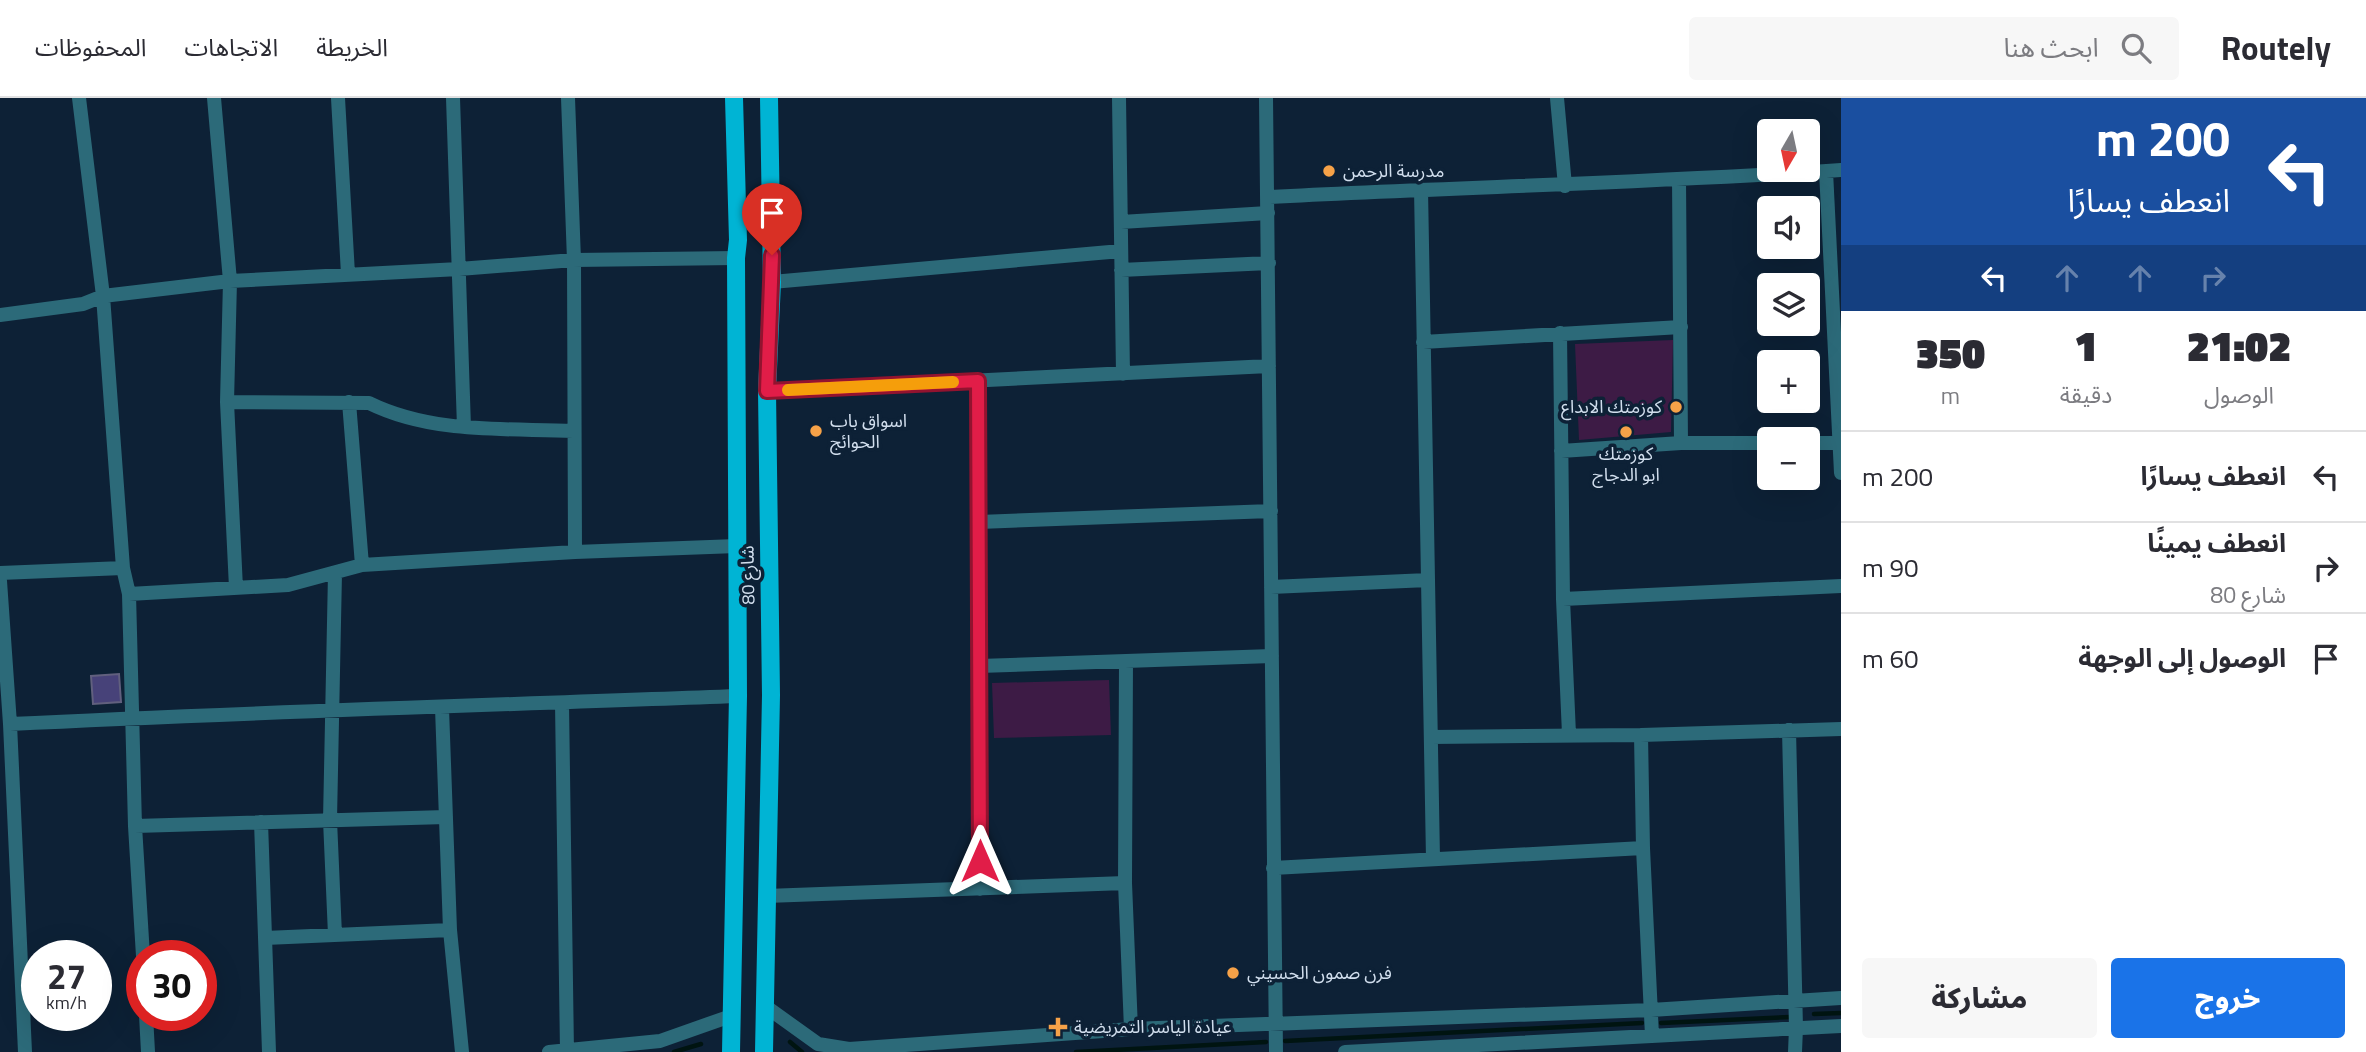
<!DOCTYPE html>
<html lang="ar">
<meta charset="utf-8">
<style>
:root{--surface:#fff;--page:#f7f7f7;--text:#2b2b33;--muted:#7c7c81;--line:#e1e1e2;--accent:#1a73e8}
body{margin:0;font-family:"Titillium Web","Noto Sans Arabic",sans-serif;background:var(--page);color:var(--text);direction:rtl;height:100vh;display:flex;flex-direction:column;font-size:26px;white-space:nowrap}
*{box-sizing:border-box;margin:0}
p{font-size:23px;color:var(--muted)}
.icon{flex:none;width:38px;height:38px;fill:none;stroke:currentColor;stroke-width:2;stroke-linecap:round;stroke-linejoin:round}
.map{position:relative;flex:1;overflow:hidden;direction:ltr}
.drawer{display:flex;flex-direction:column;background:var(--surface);width:525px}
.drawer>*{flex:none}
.guide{background:#1a4fa0;color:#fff;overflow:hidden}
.needle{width:46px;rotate:189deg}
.controls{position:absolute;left:1757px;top:21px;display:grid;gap:14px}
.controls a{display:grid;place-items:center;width:63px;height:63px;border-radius:7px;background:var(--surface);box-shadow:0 7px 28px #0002;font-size:35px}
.speed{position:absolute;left:21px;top:842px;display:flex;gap:14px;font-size:35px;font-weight:700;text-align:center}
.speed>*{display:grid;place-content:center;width:91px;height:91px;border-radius:50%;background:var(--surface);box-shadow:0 7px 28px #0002;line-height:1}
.speed small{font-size:18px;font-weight:400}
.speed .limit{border:10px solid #d22;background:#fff;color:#111}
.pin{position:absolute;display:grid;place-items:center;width:60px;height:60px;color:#fff;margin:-72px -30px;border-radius:50% 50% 50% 0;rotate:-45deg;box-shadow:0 0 7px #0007}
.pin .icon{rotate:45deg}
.me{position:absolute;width:77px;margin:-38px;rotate:0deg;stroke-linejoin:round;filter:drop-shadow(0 0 5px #0008)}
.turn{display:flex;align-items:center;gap:24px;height:147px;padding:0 21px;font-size:32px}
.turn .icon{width:91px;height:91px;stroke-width:2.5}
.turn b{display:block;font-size:49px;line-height:60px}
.lanes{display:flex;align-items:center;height:66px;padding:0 21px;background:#0003;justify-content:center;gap:35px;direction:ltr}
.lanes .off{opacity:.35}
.eta{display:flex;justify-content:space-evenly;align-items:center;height:119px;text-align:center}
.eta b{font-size:42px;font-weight:800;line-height:49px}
.action{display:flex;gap:14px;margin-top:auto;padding:14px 21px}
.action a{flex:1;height:80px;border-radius:7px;background:var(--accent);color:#fff;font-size:28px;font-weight:800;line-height:80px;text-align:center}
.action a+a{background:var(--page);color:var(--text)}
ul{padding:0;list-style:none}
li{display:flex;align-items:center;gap:21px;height:91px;padding:0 21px;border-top:2px solid var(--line)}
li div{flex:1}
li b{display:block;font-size:26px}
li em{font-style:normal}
header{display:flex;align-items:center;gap:42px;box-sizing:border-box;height:98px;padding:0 35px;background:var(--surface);border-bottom:2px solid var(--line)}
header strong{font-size:33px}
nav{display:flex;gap:38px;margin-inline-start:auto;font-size:24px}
.search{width:490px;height:63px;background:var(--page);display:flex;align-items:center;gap:18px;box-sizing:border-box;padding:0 24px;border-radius:7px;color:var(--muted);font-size:26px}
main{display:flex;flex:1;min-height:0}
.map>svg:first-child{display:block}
.green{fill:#3d1b45}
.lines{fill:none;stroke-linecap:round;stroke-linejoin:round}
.stream{stroke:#001411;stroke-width:4.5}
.building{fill:#474279;stroke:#61607e;stroke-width:2}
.minor{stroke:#2c6a79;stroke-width:14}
.primary{stroke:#00b4d4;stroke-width:18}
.route-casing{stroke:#92132f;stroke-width:18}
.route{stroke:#e11d48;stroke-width:12}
.slow{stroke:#f59e0b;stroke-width:12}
.poi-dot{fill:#f6a248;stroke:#0d2136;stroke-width:2.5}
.labels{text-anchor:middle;stroke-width:7;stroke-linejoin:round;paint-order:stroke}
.poi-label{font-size:18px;fill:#d1deed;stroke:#0d2136;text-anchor:start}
.street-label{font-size:18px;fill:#d1deed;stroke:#0d2136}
</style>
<header>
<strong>Routely</strong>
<div class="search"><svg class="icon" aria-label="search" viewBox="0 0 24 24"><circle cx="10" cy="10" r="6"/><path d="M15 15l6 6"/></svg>ابحث هنا</div>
<nav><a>الخريطة</a><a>الاتجاهات</a><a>المحفوظات</a></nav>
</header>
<main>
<section class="drawer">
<div class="guide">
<div class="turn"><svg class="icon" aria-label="left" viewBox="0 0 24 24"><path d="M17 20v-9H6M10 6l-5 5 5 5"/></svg><div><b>200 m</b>انعطف يسارًا</div></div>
<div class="lanes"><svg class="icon" aria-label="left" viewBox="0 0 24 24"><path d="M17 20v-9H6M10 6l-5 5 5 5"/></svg><svg class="icon off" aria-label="ahead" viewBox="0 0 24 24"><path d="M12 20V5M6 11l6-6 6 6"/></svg><svg class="icon off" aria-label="ahead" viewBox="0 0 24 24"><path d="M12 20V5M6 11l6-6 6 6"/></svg><svg class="icon off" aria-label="right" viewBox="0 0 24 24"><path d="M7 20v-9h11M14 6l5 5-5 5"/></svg></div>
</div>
<div class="eta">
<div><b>21:02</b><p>الوصول</p></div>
<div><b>1</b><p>دقيقة</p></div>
<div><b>350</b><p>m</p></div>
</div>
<ul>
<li><svg class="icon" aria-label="left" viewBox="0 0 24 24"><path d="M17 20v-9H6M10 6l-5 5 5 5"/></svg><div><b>انعطف يسارًا</b></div><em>200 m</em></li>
<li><svg class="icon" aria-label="right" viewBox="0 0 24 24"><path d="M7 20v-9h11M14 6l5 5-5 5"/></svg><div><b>انعطف يمينًا</b><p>شارع 80</p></div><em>90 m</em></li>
<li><svg class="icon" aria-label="arrive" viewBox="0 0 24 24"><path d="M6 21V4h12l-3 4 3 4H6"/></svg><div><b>الوصول إلى الوجهة</b></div><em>60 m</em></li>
</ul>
<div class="action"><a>خروج</a><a>مشاركة</a></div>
</section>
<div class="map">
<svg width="1841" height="954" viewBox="0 0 1841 954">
<rect width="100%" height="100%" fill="#0d2136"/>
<path class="green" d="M1673,242L1671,334L1579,342L1575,246Z
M1109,582L1111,637L994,640L992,585Z"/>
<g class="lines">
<path class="stream" d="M1814,916L1841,915
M1661,925L1791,919
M1285,943L1642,925
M790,944L802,954
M674,954L701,946
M1076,954L1266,944"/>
</g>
<path class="building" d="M119,576L121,604L93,606L91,578Z"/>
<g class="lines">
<path class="minor" d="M79,0L103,198L123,470L129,496L135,728L143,858
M214,0L230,183L227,304L236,490
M338,0L348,176
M453,0L464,329
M568,0L574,162L575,454
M1119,0L1123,276
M1266,0L1276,954
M1557,0L1565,88
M1826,73L1841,375
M1679,81L1681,345
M1421,91L1433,761
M1268,99C1459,89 1650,85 1841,72
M1121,124L1268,115
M1121,172L1269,165
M772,184L1121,153
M0,217L83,206L103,198L230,183L459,171L574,162L736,160
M1560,235L1563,501L1569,636
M1423,244L1681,229
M978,283L980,791
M767,293L1269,268
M227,304L369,305C432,336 505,330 573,333
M349,304L362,467
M1808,345H1840
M1561,353L1681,345H1769
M979,424L1271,413
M0,475L123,470
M0,483L10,626L25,954
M1271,489L1428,482
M129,496L288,487L362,467L575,454L737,448
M1563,501L1841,488
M1126,564L1125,785L1131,931
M979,568L1272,558
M562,605L567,954
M442,610L450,832L462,954
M10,626C253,614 495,607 738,598
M1789,632L1796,930L1795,954
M1641,637L1643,750L1652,938
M1431,639L1641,637L1841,631
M261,724L269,954
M135,728L446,719
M1273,770L1643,750
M766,798L1125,785
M335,837L330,722L335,475
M265,840L450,832
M765,908L818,946L849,951L1131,931L1651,912L1841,900
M146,917L148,954
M549,954L660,943L731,918
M1345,954L1841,928"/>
<path class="primary" d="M731,954L738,598L736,160L738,142L734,0
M764,954L771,597L767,293L772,184L769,0"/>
</g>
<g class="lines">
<g class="route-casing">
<path id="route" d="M772,157L767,293L978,283L980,763"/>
</g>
<use href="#route" class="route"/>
<path class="slow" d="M788,292L953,284"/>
</g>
<g class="poi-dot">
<circle cx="1329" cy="73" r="7"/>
<circle cx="1676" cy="309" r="7"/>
<circle cx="816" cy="333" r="7"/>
<circle cx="1626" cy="334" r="7"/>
<circle cx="1233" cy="875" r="7"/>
<path d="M1054.5 918.5h7v7h7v7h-7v7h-7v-7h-7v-7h7z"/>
</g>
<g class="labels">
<g class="poi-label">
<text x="1343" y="79">مدرسة الرحمن</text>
<text x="1662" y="315" text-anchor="end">كوزمتك الابداع</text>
<text x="830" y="329">اسواق باب<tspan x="830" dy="21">الحوائج</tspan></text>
<text x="1626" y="362" text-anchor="middle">كوزمتك<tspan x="1626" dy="21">ابو الدجاج</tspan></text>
<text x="1247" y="881">فرن صمون الحسيني</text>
<text x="1074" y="935">عيادة الياسر التمريضية</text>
</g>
<g class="street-label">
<text transform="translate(748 477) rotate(-91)" y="6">شارع 80</text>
</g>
</g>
</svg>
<div class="controls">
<a><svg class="needle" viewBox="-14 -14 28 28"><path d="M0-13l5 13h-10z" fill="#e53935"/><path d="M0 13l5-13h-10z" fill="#7c7c81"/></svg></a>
<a><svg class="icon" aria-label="sound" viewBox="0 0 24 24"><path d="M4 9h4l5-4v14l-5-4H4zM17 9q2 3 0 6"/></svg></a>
<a><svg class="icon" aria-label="layers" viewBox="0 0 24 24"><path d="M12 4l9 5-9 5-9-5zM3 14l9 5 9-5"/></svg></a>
<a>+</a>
<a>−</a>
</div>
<div class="speed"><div>27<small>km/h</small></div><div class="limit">30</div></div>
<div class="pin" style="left:772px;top:157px;background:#d93025"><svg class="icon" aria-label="arrive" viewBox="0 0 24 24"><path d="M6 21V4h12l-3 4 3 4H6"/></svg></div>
<svg class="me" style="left:980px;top:763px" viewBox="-20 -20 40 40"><path d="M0-17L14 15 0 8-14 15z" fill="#e11d48" stroke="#fff" stroke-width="4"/></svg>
</div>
</main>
